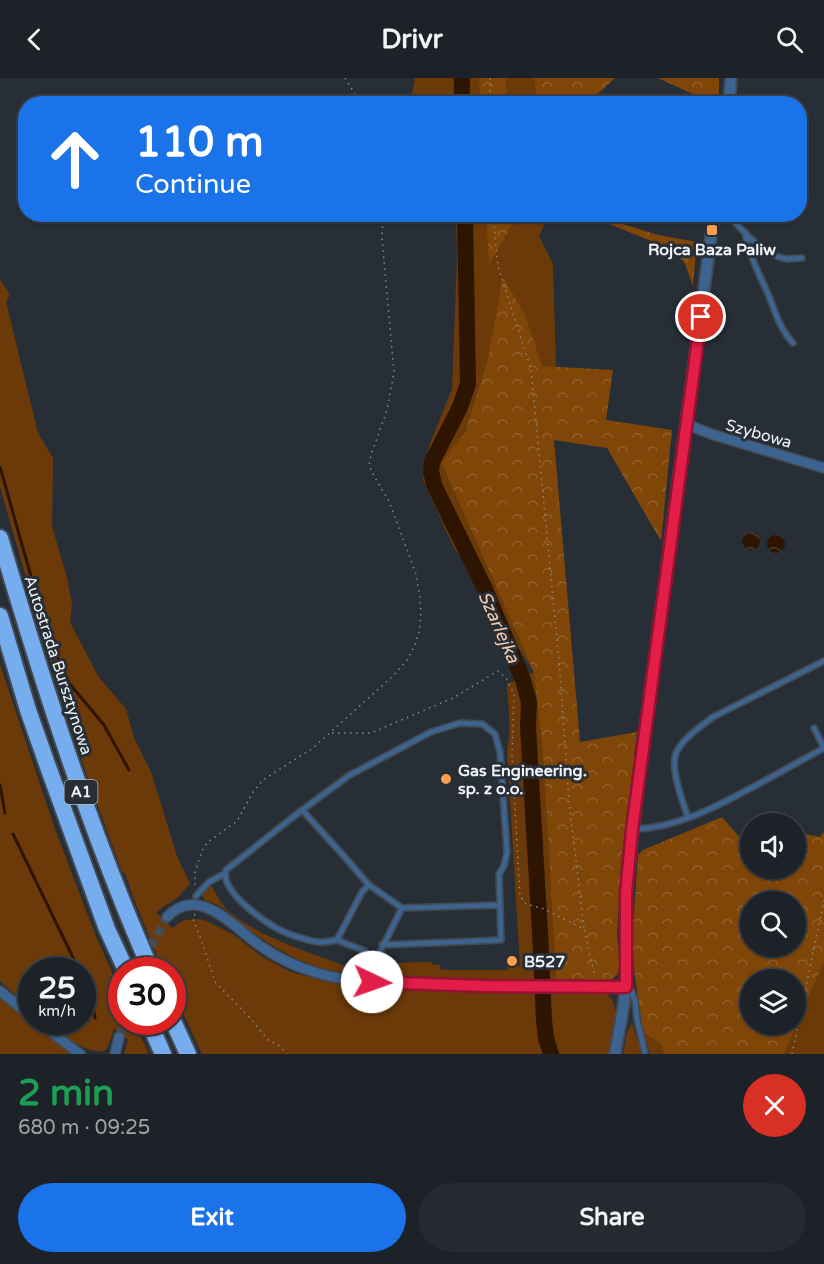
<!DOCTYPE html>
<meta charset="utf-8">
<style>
:root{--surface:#1d2228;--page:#252a30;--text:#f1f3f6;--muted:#a0a4a8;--line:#3b3f45;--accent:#1a73e8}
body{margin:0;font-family:"Varela Round",sans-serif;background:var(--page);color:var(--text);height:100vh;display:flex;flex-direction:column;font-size:22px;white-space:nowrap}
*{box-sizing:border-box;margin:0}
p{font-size:20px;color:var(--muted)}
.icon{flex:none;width:33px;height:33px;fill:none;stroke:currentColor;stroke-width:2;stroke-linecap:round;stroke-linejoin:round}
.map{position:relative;height:976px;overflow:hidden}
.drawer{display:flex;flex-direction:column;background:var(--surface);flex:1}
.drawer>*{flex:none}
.top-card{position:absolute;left:18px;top:18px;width:789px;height:126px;border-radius:24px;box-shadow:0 2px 4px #0004,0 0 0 2px var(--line);background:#1a73e8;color:#fff;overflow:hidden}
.controls{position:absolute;left:740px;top:735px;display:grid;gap:12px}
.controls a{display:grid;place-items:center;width:66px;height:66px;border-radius:50%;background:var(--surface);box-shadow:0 2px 4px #0004,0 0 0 2px var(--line);font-size:30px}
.speed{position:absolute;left:18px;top:879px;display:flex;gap:12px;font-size:30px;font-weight:700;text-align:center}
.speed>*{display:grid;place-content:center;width:78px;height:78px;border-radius:50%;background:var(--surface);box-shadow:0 2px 4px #0004,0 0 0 2px var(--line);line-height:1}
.speed small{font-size:15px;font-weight:400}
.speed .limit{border:9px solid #d22;background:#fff;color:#111}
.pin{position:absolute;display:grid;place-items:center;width:51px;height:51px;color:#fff;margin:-26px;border:3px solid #fff;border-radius:50%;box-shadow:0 2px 6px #0007}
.me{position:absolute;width:66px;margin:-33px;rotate:93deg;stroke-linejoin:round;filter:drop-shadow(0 0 4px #0008)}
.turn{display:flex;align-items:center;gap:21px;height:126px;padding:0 18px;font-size:27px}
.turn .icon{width:78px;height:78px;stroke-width:2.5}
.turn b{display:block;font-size:42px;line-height:51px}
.round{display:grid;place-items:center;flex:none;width:63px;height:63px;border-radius:32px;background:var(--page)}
.headline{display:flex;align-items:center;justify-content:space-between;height:102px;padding:0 18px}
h1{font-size:36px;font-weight:700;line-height:45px;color:#1e9e55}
.action{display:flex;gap:12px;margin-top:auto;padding:12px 18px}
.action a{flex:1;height:69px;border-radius:36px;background:var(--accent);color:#fff;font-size:24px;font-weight:700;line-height:69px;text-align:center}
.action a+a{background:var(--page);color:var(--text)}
header{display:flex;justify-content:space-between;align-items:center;height:78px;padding:0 18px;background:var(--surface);font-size:27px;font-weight:700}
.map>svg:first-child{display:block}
.green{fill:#6b3a08}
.forest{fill:url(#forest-crowns);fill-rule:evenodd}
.water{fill:url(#water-waves)}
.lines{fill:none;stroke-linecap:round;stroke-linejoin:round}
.stream{stroke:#2e1501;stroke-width:3}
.river{stroke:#2e1501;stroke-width:16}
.minor-tunnel{stroke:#454c53;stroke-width:9;stroke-dasharray:9 4.5;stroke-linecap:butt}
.service-casing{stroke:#434a51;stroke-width:8}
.minor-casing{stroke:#434a51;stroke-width:12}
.tertiary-casing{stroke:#434a51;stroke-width:14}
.motorway-casing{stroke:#434a51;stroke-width:20}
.path{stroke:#848a90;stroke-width:1.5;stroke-dasharray:1.5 4.5;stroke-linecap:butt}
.service{stroke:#3d6491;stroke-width:4.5}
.minor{stroke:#3d6491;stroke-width:9}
.tertiary{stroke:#3d6491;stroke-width:10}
.motorway{stroke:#75adef;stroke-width:16}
.route-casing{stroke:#92132f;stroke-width:15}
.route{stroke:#e11d48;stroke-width:10}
.poi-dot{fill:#fa9f4f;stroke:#272e36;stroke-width:2}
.labels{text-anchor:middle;stroke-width:6;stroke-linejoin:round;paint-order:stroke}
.shield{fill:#272e36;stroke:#b4b9be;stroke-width:1.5}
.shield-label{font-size:15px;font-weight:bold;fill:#f0f4f9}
.poi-label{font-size:16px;font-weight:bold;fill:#f0f4f9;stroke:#272e36;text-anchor:start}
.street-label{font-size:16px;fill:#f0f4f9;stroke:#272e36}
.water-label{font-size:18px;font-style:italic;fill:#f6ccac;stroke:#272e36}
</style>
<header><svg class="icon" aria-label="back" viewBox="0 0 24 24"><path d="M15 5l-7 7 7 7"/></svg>Drivr<svg class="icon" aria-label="search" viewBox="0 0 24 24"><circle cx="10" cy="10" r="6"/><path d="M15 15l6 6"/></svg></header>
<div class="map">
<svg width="824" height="976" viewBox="0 0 824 976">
<defs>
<pattern id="forest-crowns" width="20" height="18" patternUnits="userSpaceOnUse" patternTransform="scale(1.5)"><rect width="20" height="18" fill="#804608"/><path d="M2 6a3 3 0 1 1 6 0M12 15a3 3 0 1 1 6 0" fill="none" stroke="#92612d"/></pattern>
<pattern id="water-waves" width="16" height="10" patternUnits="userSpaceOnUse" patternTransform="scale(1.5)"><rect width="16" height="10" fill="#2e1501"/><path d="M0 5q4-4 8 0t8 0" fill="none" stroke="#4d3827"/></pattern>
</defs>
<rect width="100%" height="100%" fill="#272e36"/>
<path class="green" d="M415,0H479L480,25L410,26Z
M506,0H534L537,25H507Z
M456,137H486L489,186L513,145L512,137H549L539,158L553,186L556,289L542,288L488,280L465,354L441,384L534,595L543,675L556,902L413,900L384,896L380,888L381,884L387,885L432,884L433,887H440L441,892H507L508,888H520L507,673C512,652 508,628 507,606L534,594L453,468L423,402L429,368L452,311L457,179Z
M0,202L10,217L6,224L38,355L53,380L52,448L67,500L72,526L70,544L98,598L126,631L134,660L151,694L177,778L190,806L177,820L156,834L172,850L184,842L199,841L207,843L234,857L261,878L291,894L327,904L365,911L427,913H597C602,915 607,915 610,919C621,930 614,963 609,976H202L173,914L172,892H163L129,809L130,808L124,794H122L86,695L52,589L0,409Z
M0,586L55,751L95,856L121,915L122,944H134L149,976H124L128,962L114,951C111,957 110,969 104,973C85,976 59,955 46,944H82V892H32L31,931L0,903Z
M212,808C216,815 219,823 224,828C248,856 312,875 347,889L357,885L346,894C313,892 282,875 255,856C242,848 231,834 218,827C214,825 208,824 204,822L202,816Z
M824,884V976H784Z
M0,918L71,976H0Z
M632,945L642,976H623L627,955Z
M643,954L661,966L664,976H650Z"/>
<path class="forest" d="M479,0H506L507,25H480Z
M534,0H615L591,22L590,25L537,26Z
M658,0H719V25H709L704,21Z
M486,137H512L513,145L489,187Z
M587,137H608L613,143L658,157L697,164L693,208L685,186L676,173Z
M503,199L525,237L542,288L613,292L606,342L672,352L661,463L607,370L554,362L580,664L637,654L621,787L617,857L620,888L617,897L611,902H556L543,675L534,595L441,384L465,354L488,280Z
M722,739L741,761L750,758V790H795V754L820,759L824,754V884L784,976H664L661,966L643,954L635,900L632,863L638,777L643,772ZM750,824H795V868H750ZM750,902H795V946H750Z"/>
<path class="water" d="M742 463a9 9 0 1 1 18 0a9 9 0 1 1-18 0Z
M767 466a9 9 0 1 1 18 0a9 9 0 1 1-18 0Z"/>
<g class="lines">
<path class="stream" d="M0,389L47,555L69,605L104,647L129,692
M531,700L540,697
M0,707L5,735
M13,756L79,892
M82,900L91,917L95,940"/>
<path class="river" d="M462,0V26
M465,136L468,306L460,329L432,384L431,393L434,407L485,511L523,602L529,624L528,649L540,854L544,942L546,960L551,976"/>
<path class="minor-tunnel" d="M147,882L152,866L167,839
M119,959L125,944"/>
<g class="service-casing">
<path id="service" d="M727,136C744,153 762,178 788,181C792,181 797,180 802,180
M745,155C749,177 760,198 769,218C775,234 781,253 793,265
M814,650L824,670
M302,732L350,697L431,654L460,645L482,646L495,656L500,674L507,774L504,788L499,796L500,827L402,830L376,882L372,904
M688,740C683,723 670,692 676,675C683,660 700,649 713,639L824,583
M635,751C676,750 716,729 751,710C776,697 800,683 824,670
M196,818L209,804L224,796
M337,862C331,863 324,865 318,864C309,863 287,856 278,851C262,842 220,813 226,792L302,732L342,776L369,807
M382,867L501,862L500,827
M365,873L337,862L362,814L369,807L402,830
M629,906L635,923L637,941L645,976"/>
</g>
<g class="minor-casing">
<path id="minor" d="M686,346L711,356L824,390
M167,839C198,806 233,848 259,867C276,879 297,889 317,895C354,906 395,905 434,906C498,908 562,908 626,909
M0,913L32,939
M38,944L80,976
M115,976L119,959"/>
</g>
<g class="tertiary-casing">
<path id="tertiary" d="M729,26L731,0
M615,976L624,925L626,901V815L640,690L714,136"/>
</g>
<g class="motorway-casing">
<path id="motorway" d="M0,460C43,606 90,753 151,892
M0,538L28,632L47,686L107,851L126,892
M172,941L188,976
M149,944L163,976"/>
</g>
<path class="path" d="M345,0L361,26
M490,0V26
M493,136L498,189L531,291L559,583L569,723L584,851
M332,655H371L453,620L498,593L506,600L514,616L512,679L520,818L526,826L544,831L584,851L595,899
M195,807V794L200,779L203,771L208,764L237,743L253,714L263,702L313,670L394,597L407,582L414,569L419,554L421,538L420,520L416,496L389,423L374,398L369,387L371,377L387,332L394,294L382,160L383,136
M195,836L193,841L201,861L215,904L249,939L269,963L278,967L287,976
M792,976L824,822"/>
<use href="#service" class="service"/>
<use href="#minor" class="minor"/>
<use href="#tertiary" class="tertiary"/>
<use href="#motorway" class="motorway"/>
</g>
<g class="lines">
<g class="route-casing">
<path id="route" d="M372,904L484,908L626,909V815L632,752L701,239"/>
</g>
<use href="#route" class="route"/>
</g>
<g class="poi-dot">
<rect x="706" y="146" width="12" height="12" rx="3"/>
<circle cx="446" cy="701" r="6"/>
<circle cx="512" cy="883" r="6"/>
</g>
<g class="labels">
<rect class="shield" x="64.5" y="702" width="33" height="24" rx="4.5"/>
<g class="shield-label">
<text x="81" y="719">A1</text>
</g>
<g class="poi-label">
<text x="712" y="177" text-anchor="middle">Rojca Baza Paliw</text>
<text x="458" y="698">Gas Engineering.<tspan x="458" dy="18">sp. z o.o.</tspan></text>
<text x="524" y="889">B527</text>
</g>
<g class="street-label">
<text transform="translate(759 355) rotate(16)" y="6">Szybowa</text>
<text transform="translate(59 587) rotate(72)" y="6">Autostrada Bursztynowa</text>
</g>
<g class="water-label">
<text transform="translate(499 549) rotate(66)" y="6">Szarlejka</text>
</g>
</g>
</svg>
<div class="controls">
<a><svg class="icon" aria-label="sound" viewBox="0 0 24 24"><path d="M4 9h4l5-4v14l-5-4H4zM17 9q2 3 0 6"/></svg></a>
<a><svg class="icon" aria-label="search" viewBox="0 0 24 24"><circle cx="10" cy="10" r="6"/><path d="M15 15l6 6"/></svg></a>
<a><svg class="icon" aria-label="layers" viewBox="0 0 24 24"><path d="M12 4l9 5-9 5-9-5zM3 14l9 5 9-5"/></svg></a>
</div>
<div class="speed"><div>25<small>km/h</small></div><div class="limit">30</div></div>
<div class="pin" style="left:701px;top:239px;background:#d93025"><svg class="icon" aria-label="arrive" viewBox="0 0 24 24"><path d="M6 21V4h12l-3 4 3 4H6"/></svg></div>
<svg class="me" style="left:372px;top:904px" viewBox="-20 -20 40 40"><circle r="19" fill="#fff"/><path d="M0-13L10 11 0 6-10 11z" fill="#e11d48"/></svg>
<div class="top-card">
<div class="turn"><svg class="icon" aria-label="ahead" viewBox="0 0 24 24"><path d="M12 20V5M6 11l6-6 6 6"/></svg><div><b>110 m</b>Continue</div></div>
</div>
</div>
<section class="drawer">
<div class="headline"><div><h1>2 min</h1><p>680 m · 09:25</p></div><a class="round" style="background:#d93025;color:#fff"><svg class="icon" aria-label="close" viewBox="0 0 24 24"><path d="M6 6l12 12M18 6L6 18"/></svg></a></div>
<div class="action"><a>Exit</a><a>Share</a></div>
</section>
